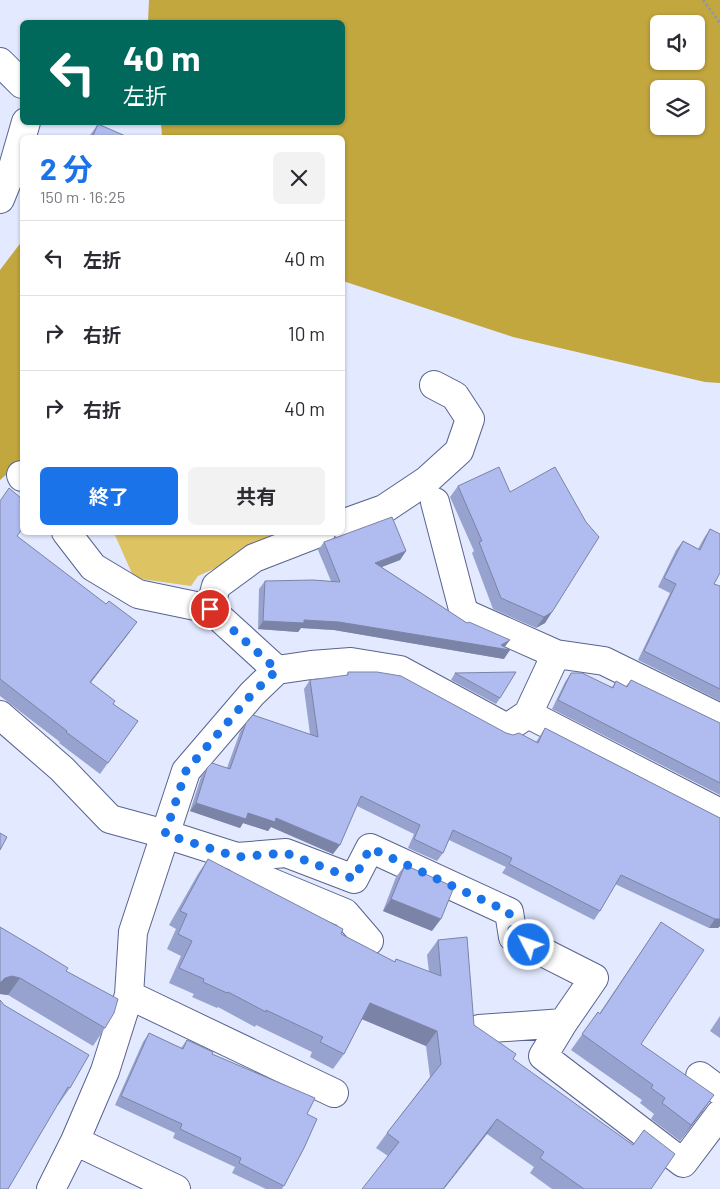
<!DOCTYPE html>
<html lang="ja">
<meta charset="utf-8">
<style>
:root{--surface:#fff;--page:#f2f2f3;--text:#2b2b33;--muted:#7c7c81;--line:#e1e1e2;--accent:#1a73e8}
body{margin:0;font-family:Barlow,"Noto Sans JP",sans-serif;background:var(--page);color:var(--text);height:100vh;display:flex;flex-direction:column;font-size:19px;white-space:nowrap}
*{box-sizing:border-box;margin:0}
p{font-size:16px;color:var(--muted)}
.icon{flex:none;width:28px;height:28px;fill:none;stroke:currentColor;stroke-width:2;stroke-linecap:round;stroke-linejoin:round}
.map{position:relative;flex:1;overflow:hidden}
.details{position:absolute;left:20px;top:135px;width:325px;height:400px;display:flex;flex-direction:column;background:var(--surface);border-radius:8px;box-shadow:0 1px 4px #0004}
.details>*{flex:none}
.guide{position:absolute;left:20px;top:20px;width:325px;height:105px;border-radius:8px;box-shadow:0 1px 4px #0004;background:#00695c;color:#fff;overflow:hidden}
.fabs{position:absolute;left:650px;top:15px;display:grid;gap:10px}
.fabs a{display:grid;place-items:center;width:55px;height:55px;border-radius:8px;background:var(--surface);box-shadow:0 1px 4px #0004;font-size:25px}
.pin{position:absolute;display:grid;place-items:center;width:42px;height:42px;color:#fff;margin:-21px;border:2px solid #fff;border-radius:50%;box-shadow:0 1px 5px #0007}
.me{position:absolute;width:55px;margin:-28px;rotate:311deg;stroke-linejoin:round;filter:drop-shadow(0 0 4px #0008)}
.turn{display:flex;align-items:center;gap:18px;height:105px;padding:0 20px;font-size:22px}
.turn .icon{width:65px;height:65px;stroke-width:2.5}
.turn b{display:block;font-size:35px;line-height:42px}
.round{display:grid;place-items:center;flex:none;width:52px;height:52px;border-radius:8px;background:var(--page)}
.overview{display:flex;align-items:center;justify-content:space-between;height:85px;padding:0 20px}
h1{font-size:30px;font-weight:700;line-height:38px;color:var(--accent)}
.cta{display:flex;gap:10px;margin-top:auto;padding:10px 20px}
.cta a{flex:1;height:58px;border-radius:8px;background:var(--accent);color:#fff;font-size:20px;font-weight:700;line-height:58px;text-align:center}
.cta a+a{background:var(--page);color:var(--text)}
ul{padding:0;list-style:none}
li{display:flex;align-items:center;gap:15px;height:75px;padding:0 20px;border-top:1px solid var(--line)}
li div{flex:1}
li b{display:block;font-size:19px}
li em{font-style:normal}
.map>svg:first-child{display:block}
.green{fill:#dec362}
.forest{fill:#c2a63e;fill-rule:evenodd}
.lines{fill:none;stroke-linecap:round;stroke-linejoin:round}
.street-casing{stroke:#596390;stroke-width:30}
.path{stroke:#9196aa;stroke-width:3;stroke-dasharray:2.5 2.5;stroke-linecap:butt}
.street{stroke:#fff;stroke-width:28}
.wall{fill:#97a2ce}
.shaded-wall{fill:#7b84a7}
.building{fill:#b0bcef;stroke:#7b84a7}
.route{stroke:#1a73e8;stroke-width:9;stroke-dasharray:0 16.2}
</style>
<div class="map">
<svg width="720" height="1189" viewBox="0 0 720 1189">
<rect width="100%" height="100%" fill="#e3e9fe"/>
<path class="green" d="M114,533H292L198,576L191,586L134,578Z"/>
<path class="forest" d="M149,0H720V383L705,382L513,337L343,281L342,138L162,137L161,123L342,122V22H148ZM659,24H696V61H659ZM659,89H696V126H659Z
M22,241V461L0,480V270Z"/>
<g class="lines">
<g class="street-casing">
<path id="street" d="M0,62L22,84
M0,199L13,167L26,122
M21,475L22,477
M435,502L464,613L556,654
M342,524L384,509L426,481L459,451L470,419L455,396L434,385
M66,532L93,567L138,594L210,609
M277,670L210,609L216,586L254,558L321,532
M528,714L720,813
M0,715L62,769L110,819L165,834L237,857L286,853L354,879L370,848L509,912L513,937L594,978L563,1023L543,1056L683,1163L720,1114
M237,857L258,877L345,913L369,941
M129,995L334,1093
M479,1029L563,1023
M700,1076L720,1091
M75,1141L176,1189
M51,1189L75,1141L105,1071L129,995L133,932L186,771L252,694L277,670L311,665L351,662L400,670L507,728L528,714L556,654L604,661L720,718"/>
</g>
<path class="path" d="M703,0L720,23"/>
<use href="#street" class="street"/>
</g>
<path class="wall" d="M98,124L130,138H88Z
M458,486L552,612L545,623L536,628L493,609L472,553L474,551L450,497Z
M0,501L18,537L129,633L90,683L113,704L138,721L100,774L59,743L60,742L0,696Z
M710,529L714,584L720,586V701L638,660L670,593L658,587L676,550L683,541L698,549L704,538Z
M324,542L406,551L400,560L381,567L504,647V659L334,630L301,628L298,632L258,629L259,589L265,581H331L318,550Z
M348,672L506,733L536,742L545,728L720,818V926L718,928H709L615,884L600,911L594,920L502,873L506,867L449,840L443,853L437,861L408,848L414,834L357,806L333,854L271,827L268,831L243,823L240,828L190,811L201,777L207,768H227L240,732L246,723L310,734L304,689L310,680L346,676Z
M455,673L500,698L496,704L451,680Z
M571,673L612,687L616,681L626,686L631,680L720,723V795L552,709L565,682Z
M208,859L341,934L394,962L396,959L429,972L427,955L438,940L474,1025L513,1059L651,1189H552L530,1173L534,1167L487,1134L388,1156L376,1148L387,1133L430,1077L426,1046L362,1019L344,1054L333,1069L310,1057L312,1052L256,1025L255,1027L218,1007L217,1008L192,997L194,994L169,983L181,956L167,949L176,929L169,925L198,874Z
M405,865L432,931L383,911L396,877Z
M661,922L641,1044L703,1111L680,1141L651,1119L654,1114L640,1103L642,1100L571,1050L598,1012L599,1014Z
M0,927L66,971L105,1028L93,1046L8,995L0,994Z
M0,1000L70,1088L58,1105Z
M720,1016V1038L710,1031Z
M149,1033L181,1048L187,1040L212,1054L307,1114L304,1148L301,1154L282,1189H266L232,1173L235,1167L173,1138L175,1133L115,1105L143,1042Z"/>
<path class="shaded-wall" d="M406,551L400,560L369,572L375,563Z
M552,612L545,623L536,628L544,617Z
M304,620L339,622L501,645L510,640L504,648L510,650L504,659L334,630L301,628L298,632L258,629L263,621Z
M137,622L129,633L82,694L90,682Z
M196,803L248,813L276,818L340,845L333,854L271,827L268,831L243,823L240,828L190,811Z
M391,899L441,919L432,931L383,911Z
M715,919H720V926L718,928H709Z
M12,976L20,978L8,995L0,994V983L5,978Z
M370,1003L437,1031L426,1046L359,1018Z
M714,1095L703,1111L680,1141L691,1125Z
M497,1119L487,1134L444,1189H443Z"/>
<path class="building" d="M98,124L130,138H92Z
M499,467L510,492L555,467L586,522L599,537L552,612L544,617L501,598L479,542L482,541L458,486Z
M9,488L22,499V529L17,536L106,604L109,601L137,622L90,682L115,701L113,704L138,721L108,763L66,732L67,731L0,679V501Z
M392,517L406,551L375,563L467,623L469,622L510,640L501,645L510,650L339,622L304,620V623L263,621L265,581L313,580L340,582L324,542Z
M710,529L720,534V573L714,584L720,586V689L644,651L676,584L664,578L683,541L700,550Z
M348,672H377L401,676L506,733L513,735L519,733L538,743L545,728L720,818V919H715L621,875L600,911L509,864L512,858L453,830L443,853L414,839L420,825L361,796L340,845L276,818L275,822L248,813L246,819L196,803L207,768L212,763L230,769L246,723L253,715L318,737L310,680L348,675Z
M516,672L500,698L455,673Z
M571,673H582L613,688L616,681L627,687L631,680L720,723V783L558,700Z
M0,833L7,837L0,850Z
M208,859L343,929L341,934L395,962L396,959L441,976L438,940L467,937L474,1025L516,1054L513,1059L633,1145L644,1130L675,1154L651,1189H584L540,1158L544,1152L497,1119L443,1189H362L399,1142L387,1133L441,1064L437,1031L370,1003L344,1054L320,1042L323,1037L266,1010V1012L228,992L227,993L203,982L204,979L179,968L192,941L178,934L187,914L180,911Z
M405,865L454,887L441,919L391,899Z
M661,922L704,950L641,1044L714,1095L691,1125L662,1103L665,1098L651,1088L653,1085L582,1034L598,1012L600,1014Z
M0,927L37,949L68,968L66,971L118,999L114,1013L105,1028L20,978L12,976L5,978L0,983Z
M0,1000L4,1005L89,1055L70,1088L68,1087L8,1189H0Z
M149,1033L183,1049L187,1040L213,1052L212,1054L315,1098L307,1114L317,1119L304,1148L284,1186L239,1163L241,1158L180,1129L182,1124L121,1096Z"/>
<g class="lines">
<path class="route" d="M210,609L277,670L252,694L186,771L165,834L237,857L286,853L354,879L370,848L509,912L513,937L529,945"/>
</g>
</svg>
<div class="fabs">
<a><svg class="icon" aria-label="sound" viewBox="0 0 24 24"><path d="M4 9h4l5-4v14l-5-4H4zM17 9q2 3 0 6"/></svg></a>
<a><svg class="icon" aria-label="layers" viewBox="0 0 24 24"><path d="M12 4l9 5-9 5-9-5zM3 14l9 5 9-5"/></svg></a>
</div>
<div class="pin" style="left:210px;top:609px;background:#d93025"><svg class="icon" aria-label="arrive" viewBox="0 0 24 24"><path d="M6 21V4h12l-3 4 3 4H6"/></svg></div>
<svg class="me" style="left:529px;top:945px" viewBox="-20 -20 40 40"><circle r="17" fill="#1a73e8" stroke="#fff" stroke-width="3"/><path d="M0-11L8 9 0 5-8 9z" fill="#fff"/></svg>
<div class="guide">
<div class="turn"><svg class="icon" aria-label="left" viewBox="0 0 24 24"><path d="M17 20v-9H6M10 6l-5 5 5 5"/></svg><div><b>40 m</b>左折</div></div>
</div>
<section class="details">
<div class="overview"><div><h1>2 分</h1><p>150 m · 16:25</p></div><a class="round"><svg class="icon" aria-label="close" viewBox="0 0 24 24"><path d="M6 6l12 12M18 6L6 18"/></svg></a></div>
<ul>
<li><svg class="icon" aria-label="left" viewBox="0 0 24 24"><path d="M17 20v-9H6M10 6l-5 5 5 5"/></svg><div><b>左折</b></div><em>40 m</em></li>
<li><svg class="icon" aria-label="right" viewBox="0 0 24 24"><path d="M7 20v-9h11M14 6l5 5-5 5"/></svg><div><b>右折</b></div><em>10 m</em></li>
<li><svg class="icon" aria-label="right" viewBox="0 0 24 24"><path d="M7 20v-9h11M14 6l5 5-5 5"/></svg><div><b>右折</b></div><em>40 m</em></li>
</ul>
<div class="cta"><a>終了</a><a>共有</a></div>
</section>
</div>
